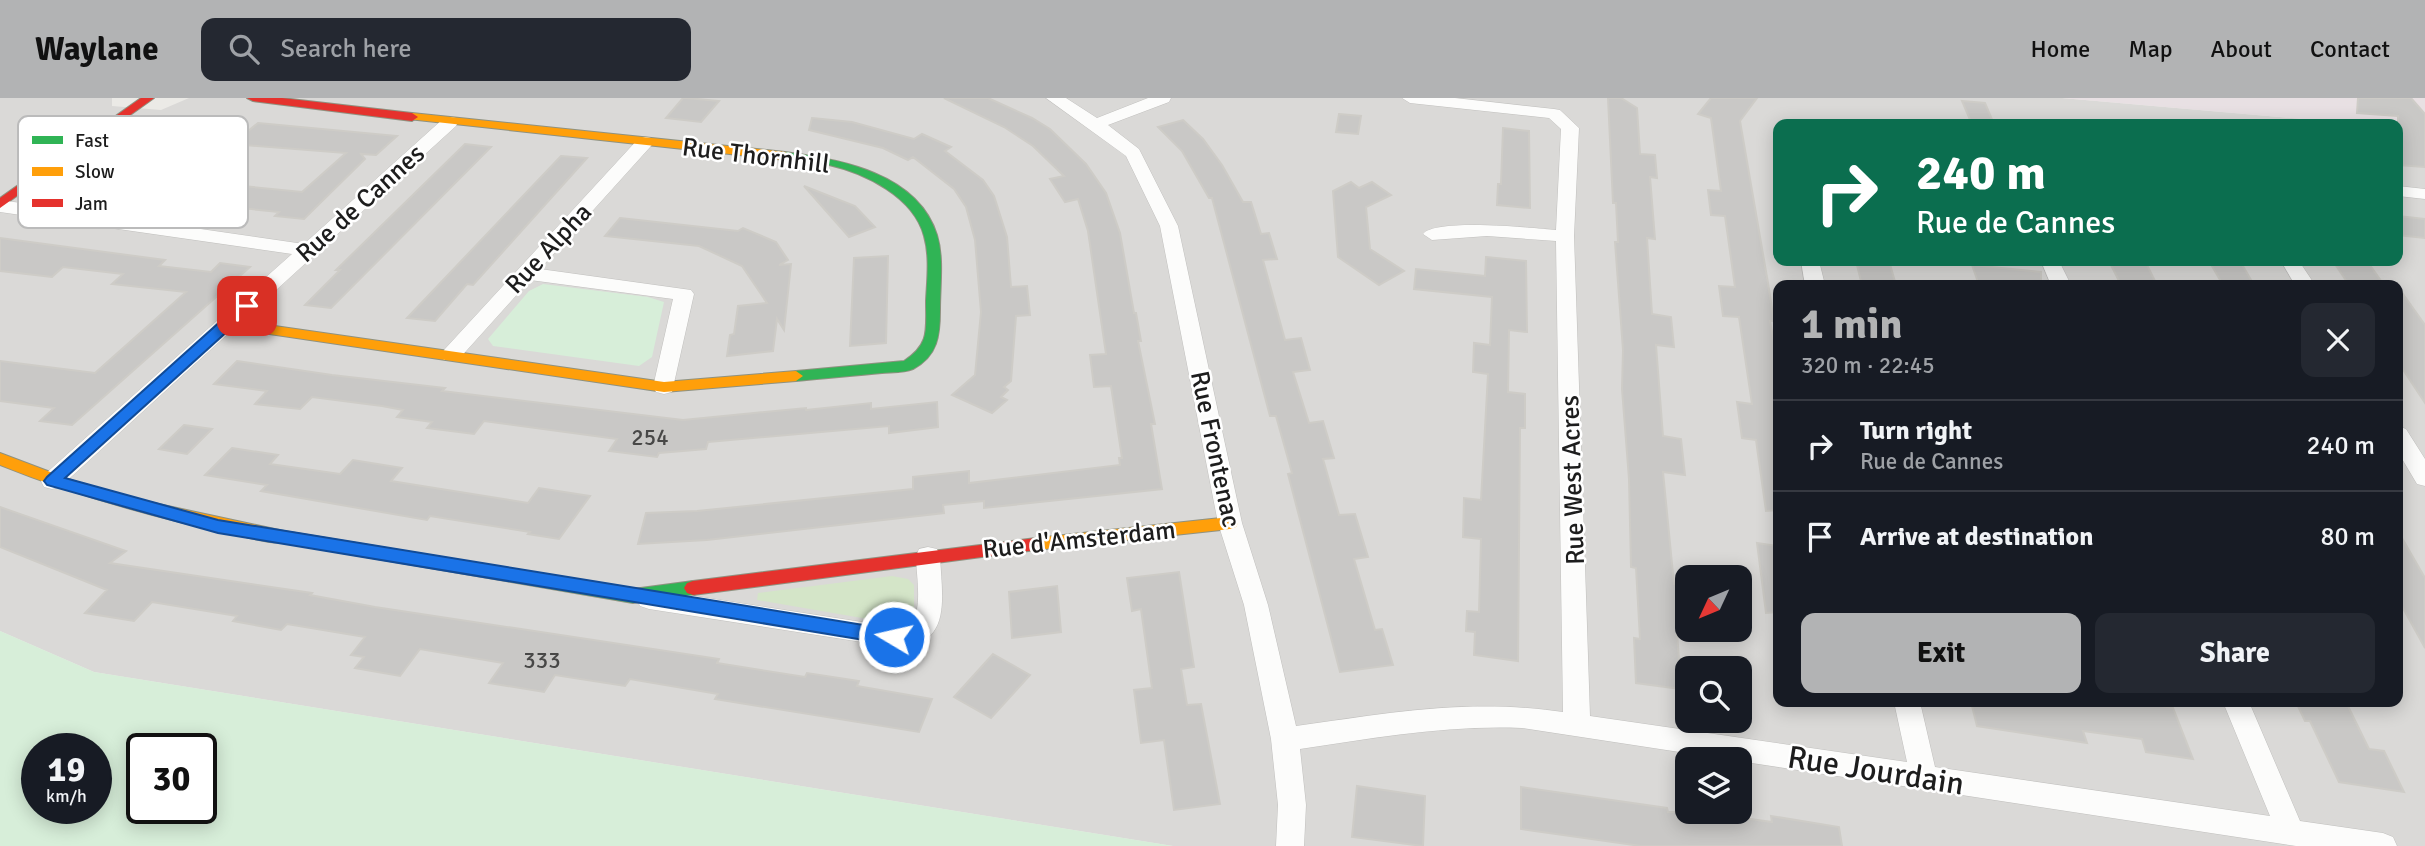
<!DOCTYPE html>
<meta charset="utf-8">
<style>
:root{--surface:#171b24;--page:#242831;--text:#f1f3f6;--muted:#9ea1a6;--line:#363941;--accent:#b2b3b4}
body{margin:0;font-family:Signika,sans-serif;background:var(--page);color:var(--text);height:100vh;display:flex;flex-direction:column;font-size:26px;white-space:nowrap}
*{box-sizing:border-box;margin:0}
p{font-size:23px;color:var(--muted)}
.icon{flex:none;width:38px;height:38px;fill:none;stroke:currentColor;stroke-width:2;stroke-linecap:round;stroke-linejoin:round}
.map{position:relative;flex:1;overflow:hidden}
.side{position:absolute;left:1773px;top:182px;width:630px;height:427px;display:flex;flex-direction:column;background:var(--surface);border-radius:14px;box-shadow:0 4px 18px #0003}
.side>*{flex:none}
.guide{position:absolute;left:1773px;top:21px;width:630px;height:147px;border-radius:14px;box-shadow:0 4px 18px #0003;background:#0b6e4f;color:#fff;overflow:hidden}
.needle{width:46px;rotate:226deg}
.controls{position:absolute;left:1675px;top:467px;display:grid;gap:14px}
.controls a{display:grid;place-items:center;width:77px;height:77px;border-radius:14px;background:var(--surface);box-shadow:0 4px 18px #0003;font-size:35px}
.speed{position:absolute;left:21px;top:635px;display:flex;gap:14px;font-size:35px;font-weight:700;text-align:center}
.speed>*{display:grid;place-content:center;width:91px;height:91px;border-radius:50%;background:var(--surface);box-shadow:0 4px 18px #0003;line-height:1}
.speed small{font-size:18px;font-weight:400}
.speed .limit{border:4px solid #111;border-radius:10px;background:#fff;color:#111}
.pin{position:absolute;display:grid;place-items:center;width:60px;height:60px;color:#fff;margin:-30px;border-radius:14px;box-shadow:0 4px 10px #0006}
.me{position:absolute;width:77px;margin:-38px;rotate:279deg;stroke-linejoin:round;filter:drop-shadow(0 0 5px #0008)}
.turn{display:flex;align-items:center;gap:24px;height:147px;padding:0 28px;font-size:32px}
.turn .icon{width:91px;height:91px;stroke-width:2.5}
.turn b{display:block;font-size:49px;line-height:60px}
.round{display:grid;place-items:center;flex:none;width:74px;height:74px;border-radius:14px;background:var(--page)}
.head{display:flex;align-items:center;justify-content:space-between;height:119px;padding:0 28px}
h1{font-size:42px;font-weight:700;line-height:52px;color:var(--accent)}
.cta{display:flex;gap:14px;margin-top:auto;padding:14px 28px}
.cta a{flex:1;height:80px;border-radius:14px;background:var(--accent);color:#111;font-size:28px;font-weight:700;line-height:80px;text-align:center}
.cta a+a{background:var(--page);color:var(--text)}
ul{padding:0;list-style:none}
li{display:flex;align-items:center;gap:21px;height:91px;padding:0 28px;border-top:2px solid var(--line)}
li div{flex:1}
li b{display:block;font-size:26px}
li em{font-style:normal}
header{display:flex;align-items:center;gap:42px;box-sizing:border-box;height:98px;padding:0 35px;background:var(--accent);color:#111}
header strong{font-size:33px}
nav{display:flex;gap:38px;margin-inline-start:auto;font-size:24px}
.search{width:490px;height:63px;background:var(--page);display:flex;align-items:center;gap:18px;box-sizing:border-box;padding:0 24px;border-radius:14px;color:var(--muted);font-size:26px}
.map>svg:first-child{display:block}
.residential{fill:#dad9d7;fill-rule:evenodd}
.industrial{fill:#e8e0e3}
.grass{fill:#d4e5c8}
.park{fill:#d7eed9;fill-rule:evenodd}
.building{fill:#c9c8c6;stroke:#ceccc7;stroke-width:2}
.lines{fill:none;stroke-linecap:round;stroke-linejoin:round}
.street-casing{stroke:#c1c0be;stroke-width:1}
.fast-casing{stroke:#8f9280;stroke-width:2}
.slow-casing{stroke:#8f9280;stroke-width:2}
.jam-casing{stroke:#8f9280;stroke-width:2}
.street{fill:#fcfcfb;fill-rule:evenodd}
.fast{fill:#30b455;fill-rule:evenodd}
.slow{fill:#ff9f0a;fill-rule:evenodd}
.jam{fill:#e5322d;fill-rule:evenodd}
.route{fill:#1a73e8;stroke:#114b97;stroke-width:2}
.labels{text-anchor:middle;stroke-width:5;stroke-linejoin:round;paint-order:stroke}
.number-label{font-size:23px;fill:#484847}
.street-label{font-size:26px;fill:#1d1d1d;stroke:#fff}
.near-street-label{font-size:32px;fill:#1d1d1d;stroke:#fff}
.key{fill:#fff;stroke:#bbb;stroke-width:2}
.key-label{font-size:19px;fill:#1d1d1d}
</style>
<header>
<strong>Waylane</strong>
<div class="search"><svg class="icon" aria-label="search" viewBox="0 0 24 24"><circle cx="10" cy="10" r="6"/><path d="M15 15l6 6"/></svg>Search here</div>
<nav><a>Home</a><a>Map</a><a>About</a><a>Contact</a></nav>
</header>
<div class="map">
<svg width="2425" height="748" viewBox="0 0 2425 748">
<rect width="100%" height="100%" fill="#ebeae6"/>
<path class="residential" d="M0,0H112V8L161,12L189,0H2062L2360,26H1778V163H2398V30L2425,32V748H1173L94,574L0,533ZM1778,187H2398V604H1778ZM1687,480H1740V532H1687ZM1687,570H1740V623H1687ZM1687,662H1740V714H1687Z"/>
<path class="industrial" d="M2062,0H2425V32L2398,30V26H2360Z"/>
<path class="grass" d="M892,478L908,481L914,487V517L904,525H891L757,502L758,495Z"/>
<path class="park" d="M543,186L648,199L664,204L652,259L639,268L493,248L488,241L529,193Z
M0,533L94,574L1173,748H0ZM37,651H96V710H37ZM142,651H201V710H142Z"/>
<path class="building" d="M683,0H687L719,3L701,24L666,20Z
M944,0H988L1032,20L1050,31L1086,66L1106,95L1120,135L1134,215H1136L1141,243H1138L1155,326H1151L1162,391L984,410V403L943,407L944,415L707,442L638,446L646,415L697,413L913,391V379L969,373V385L1120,367L1119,360H1122L1111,288L1094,289L1090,257L1106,256L1088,133L1078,101L1065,104L1050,81L1064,78L1033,48L1004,29Z
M1608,0H1621L1637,10L1640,56L1655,57L1657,80L1650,79L1655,141L1647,140L1652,216L1671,219L1674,249L1656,247L1663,338L1681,341L1685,377L1663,374L1674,486L1687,488V534L1677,533L1681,591L1636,585L1634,540L1640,541L1636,470L1631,469L1629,381L1622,291L1623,252L1615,144H1618L1616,105H1613Z
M1711,0H1757L1740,23L1768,185L1774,223H1770L1778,265V412L1766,413L1756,342L1742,340L1737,304L1752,306L1739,219L1723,218L1719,188L1735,189L1725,118L1711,117L1708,92L1721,93L1711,20L1698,16Z
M2358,0H2411L2425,16V69L2398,67V18L2357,15Z
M1962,3L1985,5L1994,26L1971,24Z
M1339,16L1361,18L1358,36L1336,34Z
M812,20L852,24L914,41L922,36L951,49L945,53L983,82L994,98L1007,139L1011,189L1027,188L1030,217L1016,218L1011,283L1004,289L1008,292L1001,299L1007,302L992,315L952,297L975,277L981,214L975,142L966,109L954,91L913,59L908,62L883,50L809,32Z
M1183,22L1203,41L1222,67L1243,104H1251L1261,136L1269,135L1277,161L1263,162L1285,242L1301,240L1310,272L1293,274L1309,325L1323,323L1334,360L1323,361L1339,417L1355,416L1368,459L1354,461L1375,532L1382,531L1393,567L1340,574L1288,376L1292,375L1276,318H1270L1212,100H1209L1182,53L1158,29Z
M258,25L397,38L376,57L361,56L365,61L304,121L275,118L279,114L68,92L90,75L228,90L233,87L302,94L346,55L232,46Z
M1503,30L1529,33L1530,110L1497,107L1498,86H1501Z
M465,46L491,49L331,210L305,207L340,172H336Z
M561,58L587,60L473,187L467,186L435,223L407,220Z
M1351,84L1359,90L1372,84L1391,97L1366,109L1370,151L1404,173L1379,187L1338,159L1333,93Z
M804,88L855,108L875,129L849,139Z
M2398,118L2425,121V140L2398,137Z
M620,120L738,133L743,130L776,144L788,162L779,167L791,166L784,232L777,221L773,253L727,258L730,237L734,236L738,208L767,205L742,168L699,148L605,138Z
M0,140L165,162L159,168L211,174L220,165L250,169L72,327L40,323L54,310L0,303V263L95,275L186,194L112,186L123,176L63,169L52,179L0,173Z
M888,158L886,245L850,248L854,160Z
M1486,159L1526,163L1527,234L1509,232L1508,294L1525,296V330H1520L1518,563L1474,557L1475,534L1466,533L1467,513L1479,514L1481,441L1463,439L1464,400L1481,402L1488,276L1473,274L1474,245L1490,247L1492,199L1414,191L1416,171L1485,178Z
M1856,163H1889L1896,187H1862Z
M2109,163L2146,165L2157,187H2121Z
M2209,163H2240L2254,187H2223Z
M2333,163H2367L2384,187H2349Z
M1972,167L2041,174V187H1979Z
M2398,189L2425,227V305L2398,264Z
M237,263L332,277L445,290L442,293L683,322L806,310V312L871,305V311L937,304L938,329L889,335V328L708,344L706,351L659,355L657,359L609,353L617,341L484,323L474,336L427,330L432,324L397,319L403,312L382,308L312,299L300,311L255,306L267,293L214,286Z
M184,327L212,331L187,356L159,351Z
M232,350L278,357L270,366L340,376L353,362L402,370L391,383L528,405L539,390L590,398L559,441L528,436L530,434L430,418L427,422L261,393L267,387L205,377Z
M0,409L126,453L110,465L312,495L310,497L375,509L719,561L717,565L805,579L807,575L859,583L857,588L932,601L919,634L715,601L718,596L630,581L625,588L555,577L544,594L489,585L503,565L420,551L400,578L355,570L364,559L351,557L365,539L287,526L281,532L233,523L237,518L152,504L134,523L85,515L107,492L0,449Z
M2398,433L2425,480V550L2398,501Z
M1757,445L1778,448V514L1766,515Z
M1179,474L1194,569L1181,571L1187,607L1201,606L1220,706L1174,712L1164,642L1141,645L1134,592L1152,590L1141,511L1132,513L1127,480Z
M1057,488L1061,534L1012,540L1009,494Z
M993,556L1030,577L991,620L954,599Z
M1971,604H2129L2173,610L2193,661L2146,654L2142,641L2083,633L2087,645L1977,628Z
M2296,604H2346L2369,651L2384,653L2404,694L2339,684L2310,623H2305Z
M1357,688L1425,698L1423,748L1352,739Z
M1521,689L1667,710L1668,714H1701L1772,724L1771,718L1839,729L1842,748H1641L1521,731Z"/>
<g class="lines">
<g class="street-casing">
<path id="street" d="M1046,0H1066L1097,20L1148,0H1171L1169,4L1108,27L1139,51L1178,128L1242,425L1268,507L1296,628C1389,615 1468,600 1563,614L1556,143L1487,138L1432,142L1423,136C1436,120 1533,130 1556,132L1561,31L1549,20L1410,5L1402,0H1455L1554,11L1560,12L1579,30L1574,138L1590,618L1907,664L1894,604H1920L1935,669L2270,718L2223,604H2249L2300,723L2383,735L2393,739L2397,748H2296L1522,630C1447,627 1374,640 1300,651L1306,707L1304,748H1276L1278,707L1271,641L1244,507L1218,425L1160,128L1126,58Z
M450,19L456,20L458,24L456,28L60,389L52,391L44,389L41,383L44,377L292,156L0,114V102L304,146L444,20Z
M645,39L651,40L654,44L651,48L540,171L691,192L694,196L672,294L664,296L656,294L653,289L673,201L530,182L458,262H444L441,257L444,252L639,40Z
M2398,88L2425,91V101L2398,98Z
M1801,163H1819L1825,187H1805Z
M2041,163H2059L2071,187H2051Z
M2281,163H2299L2315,187H2295Z
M2398,328L2406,331L2425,361V388L2417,386L2398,354Z
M928,449L937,451L940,458C942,501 953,549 894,549L649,511L640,508L637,501L640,494L649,491L894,529L909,528C924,514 916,477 916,458L919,451Z"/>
</g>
<g class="fast-casing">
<path id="fast" d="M785,54C839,61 918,75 937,137C944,160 940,187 940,212C940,237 938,258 913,271C904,275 891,274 882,275C853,278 825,280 796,283L789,278L796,273L904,263C930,246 926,232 926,203C927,182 930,159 924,138C914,99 865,75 829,67C813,63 797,64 781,61L779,58Z
M284,433L633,491L693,483L699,485L702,490L699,495L693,497L633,505L284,445L278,443L276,439L278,435Z"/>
</g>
<g class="slow-casing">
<path id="slow" d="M412,15L785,54L791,58L785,62L408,21V17Z
M226,221L664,284L796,273L803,278L796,283L664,294L221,229L219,226L221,223Z
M0,355L74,383L140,402L284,433L290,435L292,439L290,443C275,448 252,440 237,437C156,420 77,398 0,367Z
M1230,419L1236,421L1238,425L1236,429L1230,431L1036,452L1030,450L1028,446L1030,442L1036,440Z"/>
</g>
<g class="jam-casing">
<path id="jam" d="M141,0H154L0,110V100Z
M247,0H282L412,15L418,19L412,23L253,3Z
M1036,440L1042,442L1044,446L1042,450L1036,452L693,497L687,495L684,490L687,485L693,483Z"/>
</g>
<use href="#street" class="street"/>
<use href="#fast" class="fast"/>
<use href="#slow" class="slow"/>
<use href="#jam" class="jam"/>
</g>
<path class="route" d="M247,203L254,208L252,211L65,380L218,422L894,532L900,534L903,539L900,544L894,547L218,435L47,387L44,383L47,379L242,204Z"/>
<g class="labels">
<g class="number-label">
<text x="650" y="347">254</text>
<text x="542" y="570">333</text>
</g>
<g class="street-label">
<text transform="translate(756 57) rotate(7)" y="9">Rue Thornhill</text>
<text transform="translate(360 105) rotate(-42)" y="9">Rue de Cannes</text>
<text transform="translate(548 150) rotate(-47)" y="9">Rue Alpha</text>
<text transform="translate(1216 351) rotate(78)" y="9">Rue Frontenac</text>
<text transform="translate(1572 382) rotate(-92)" y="9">Rue West Acres</text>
<text transform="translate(1079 441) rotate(-6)" y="9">Rue d'Amsterdam</text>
</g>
<g class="near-street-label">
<text transform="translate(1876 672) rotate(9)" y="11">Rue Jourdain</text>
</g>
</g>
<rect x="18" y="18" width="230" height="112" rx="10" class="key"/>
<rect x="32" y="38" width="31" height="8" fill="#30b455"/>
<rect x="32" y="69" width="31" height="9" fill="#ff9f0a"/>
<rect x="32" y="101" width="31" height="8" fill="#e5322d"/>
<g class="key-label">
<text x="75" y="49">Fast</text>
<text x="75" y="80">Slow</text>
<text x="75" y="112">Jam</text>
</g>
</svg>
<div class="controls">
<a><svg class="needle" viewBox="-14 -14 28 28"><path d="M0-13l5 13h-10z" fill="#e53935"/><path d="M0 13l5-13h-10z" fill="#9ea1a6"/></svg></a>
<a><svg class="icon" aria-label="search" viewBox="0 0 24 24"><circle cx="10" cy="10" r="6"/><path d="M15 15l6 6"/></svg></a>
<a><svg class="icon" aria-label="layers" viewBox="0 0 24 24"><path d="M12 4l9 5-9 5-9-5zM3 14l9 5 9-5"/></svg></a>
</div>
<div class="speed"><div>19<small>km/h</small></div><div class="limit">30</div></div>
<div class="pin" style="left:247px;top:208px;background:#d93025"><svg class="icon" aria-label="arrive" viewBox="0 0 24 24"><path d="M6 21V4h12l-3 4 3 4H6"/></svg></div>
<svg class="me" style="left:894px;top:539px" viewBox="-20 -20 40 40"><circle r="17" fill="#1a73e8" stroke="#fff" stroke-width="3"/><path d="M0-11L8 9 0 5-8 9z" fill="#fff"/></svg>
<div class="guide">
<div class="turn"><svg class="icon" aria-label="right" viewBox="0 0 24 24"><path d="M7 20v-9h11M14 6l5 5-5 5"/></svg><div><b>240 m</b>Rue de Cannes</div></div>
</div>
<section class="side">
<div class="head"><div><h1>1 min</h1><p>320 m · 22:45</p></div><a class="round"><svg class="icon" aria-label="close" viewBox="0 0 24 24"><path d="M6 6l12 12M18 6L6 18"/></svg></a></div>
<ul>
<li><svg class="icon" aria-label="right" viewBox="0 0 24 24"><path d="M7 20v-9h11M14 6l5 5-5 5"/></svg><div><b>Turn right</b><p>Rue de Cannes</p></div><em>240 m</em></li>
<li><svg class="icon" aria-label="arrive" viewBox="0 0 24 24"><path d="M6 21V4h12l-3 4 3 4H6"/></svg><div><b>Arrive at destination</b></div><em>80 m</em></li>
</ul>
<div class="cta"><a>Exit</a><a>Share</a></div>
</section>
</div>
